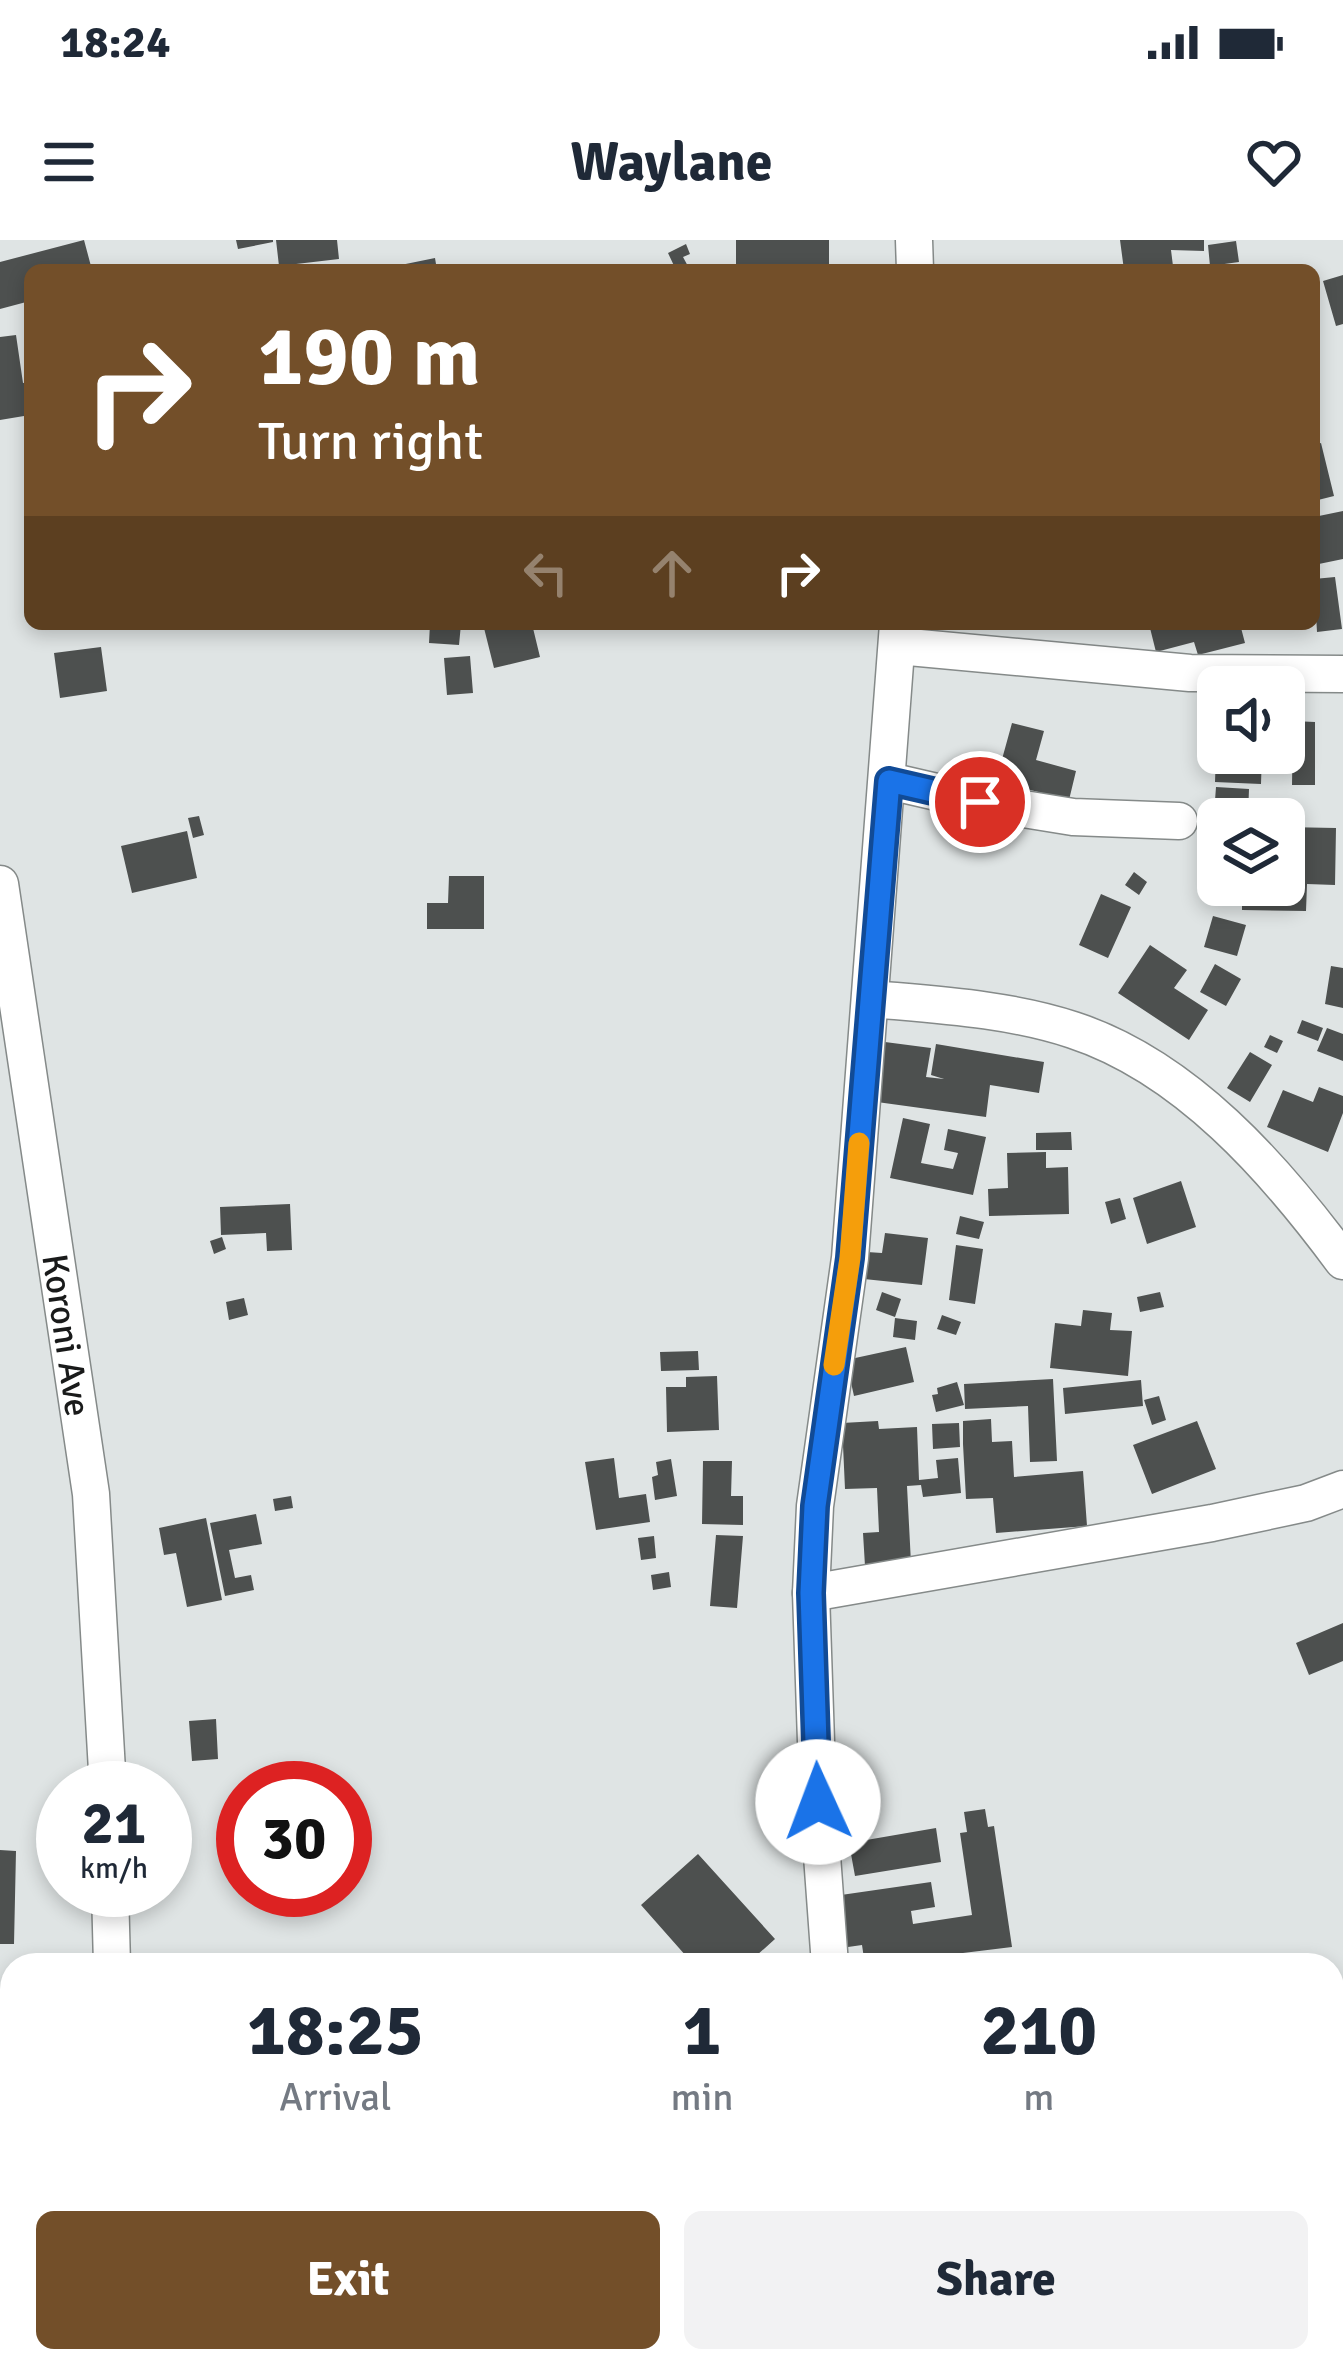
<!DOCTYPE html>
<style>
:root{--surface:#fff;--page:#f2f2f3;--text:#1f2937;--muted:#747a83;--accent:#734f29}
body{margin:0;font-family:Signika,sans-serif;background:var(--page);color:var(--text);height:100vh;display:flex;flex-direction:column;font-size:45px;white-space:nowrap}
*{box-sizing:border-box;margin:0}
p{font-size:39px;color:var(--muted)}
.icon{flex:none;width:66px;height:66px;fill:none;stroke:currentColor;stroke-width:2;stroke-linecap:round;stroke-linejoin:round}
.map{position:relative;flex:1;overflow:hidden}
.sheet{position:absolute;left:0px;top:1713px;width:1344px;height:420px;display:flex;flex-direction:column;background:var(--surface);border-radius:36px 36px 0 0;box-shadow:0 6px 18px #0003}
.sheet>*{flex:none}
.banner{position:absolute;left:24px;top:24px;width:1296px;height:366px;border-radius:18px;box-shadow:0 6px 18px #0003;background:#734f29;color:#fff;overflow:hidden}
.buttons{position:absolute;left:1197px;top:426px;display:grid;gap:24px}
.buttons a{display:grid;place-items:center;width:108px;height:108px;border-radius:18px;background:var(--surface);box-shadow:0 6px 18px #0003;font-size:60px}
.speed{position:absolute;left:36px;top:1521px;display:flex;gap:24px;font-size:60px;font-weight:700;text-align:center}
.speed>*{display:grid;place-content:center;width:156px;height:156px;border-radius:50%;background:var(--surface);box-shadow:0 6px 18px #0003;line-height:1}
.speed small{font-size:30px;font-weight:400}
.speed .limit{border:18px solid #d22;background:#fff;color:#111}
.pin{position:absolute;display:grid;place-items:center;width:102px;height:102px;color:#fff;margin:-51px;border:6px solid #fff;border-radius:50%;box-shadow:0 3px 12px #0007}
.me{position:absolute;width:132px;margin:-66px;rotate:358deg;stroke-linejoin:round;filter:drop-shadow(0 0 9px #0008)}
.turn{display:flex;align-items:center;gap:42px;height:252px;padding:0 36px;font-size:54px}
.turn .icon{width:156px;height:156px;stroke-width:2.5}
.turn b{display:block;font-size:84px;line-height:102px}
.lanes{display:flex;align-items:center;height:114px;padding:0 36px;background:#0003;justify-content:center;gap:60px;direction:ltr}
.lanes .off{opacity:.35}
.eta{display:flex;justify-content:space-evenly;align-items:center;height:204px;text-align:center}
.eta b{font-size:72px;font-weight:700;line-height:84px}
.action{display:flex;gap:24px;margin-top:auto;padding:24px 36px}
.action a{flex:1;height:138px;border-radius:18px;background:var(--accent);color:#fff;font-size:48px;font-weight:700;line-height:138px;text-align:center}
.action a+a{background:var(--page);color:var(--text)}
.status{display:flex;justify-content:space-between;align-items:center;height:84px;padding:0 60px;background:var(--surface);direction:ltr}
.status svg{height:33px;fill:currentColor}
header{display:flex;justify-content:space-between;align-items:center;height:156px;padding:0 36px;background:var(--surface);font-size:54px;font-weight:700}
.map>svg:first-child{display:block}
.building{fill:#4d504f}
.lines{fill:none;stroke-linecap:round;stroke-linejoin:round}
.minor-casing{stroke:#858a89;stroke-width:39}
.minor{stroke:#fff;stroke-width:36}
.route-casing{stroke:#114b97;stroke-width:30}
.route{stroke:#1a73e8;stroke-width:21}
.slow{stroke:#f59e0b;stroke-width:21}
.labels{text-anchor:middle;stroke-width:12;stroke-linejoin:round;paint-order:stroke}
.street-label{font-size:36px;fill:#191a1a;stroke:#fff}
</style>
<div class="status"><b>18:24</b><svg viewBox="0 0 49 12"><path d="M0 12V9h3v3zM5 12V6h3v6zM10 12V3h3v9zM15 12V0h3v12zM26 1h20v11H26zM47 4h2v5h-2z"/></svg></div>
<header><svg class="icon" aria-label="menu" viewBox="0 0 24 24"><path d="M4 6h16M4 12h16M4 18h16"/></svg>Waylane<svg class="icon" aria-label="heart" viewBox="0 0 24 24"><path d="M12 20l-8-8c-3-5 5-10 8-4 3-6 11-1 8 4z"/></svg></header>
<div class="map">
<svg width="1343" height="2133" viewBox="0 0 1343 2133">
<rect width="100%" height="100%" fill="#dfe4e4"/>
<path class="building" d="M84,0L92,30H30V61L0,69V22Z
M236,0H273V2L238,9Z
M276,0H337L339,19L279,26Z
M736,0H829V30H736Z
M1120,0H1204V11L1171,10L1173,26L1124,30Z
M1236,1L1239,22L1210,26L1208,5Z
M686,4L690,14L683,17L690,30H676L668,13Z
M435,18L437,30H386V28Z
M1343,35V84L1336,86L1323,41Z
M16,95L23,143L30,142V175L0,180V97Z
M1321,203L1334,256L1314,261V205Z
M1343,271V319L1314,325V277Z
M1335,337L1342,389L1317,392L1314,339Z
M430,384H461L459,405L429,403Z
M483,384H532L540,417L494,428Z
M1149,384H1240L1245,403L1198,415L1194,402L1156,412Z
M101,407L107,451L60,458L54,413Z
M470,416L473,453L447,455L444,418Z
M1293,481L1315,482V545H1292Z
M1012,483L1044,491L1036,520L1076,531L1069,560L996,541Z
M1216,513H1262L1261,544L1215,542Z
M1216,547L1249,549L1248,576L1214,574Z
M199,576L204,595L193,598L188,578Z
M1284,587L1336,588L1335,645L1307,644L1306,671L1242,670V645H1284Z
M187,591L197,638L132,653L121,606Z
M1134,632L1147,642L1139,655L1125,645Z
M449,636H484V689H427V663H448Z
M1101,654L1131,667L1108,718L1079,705Z
M1213,676L1246,685L1237,716L1204,707Z
M1150,705L1187,730L1174,748L1208,770L1189,800L1118,753Z
M1215,724L1241,739L1226,766L1200,752Z
M1331,726L1343,728V768L1325,764Z
M1302,780L1323,788L1318,801L1297,793Z
M1327,788L1343,794V821L1317,811Z
M1270,795L1283,801L1277,813L1264,807Z
M885,802L931,808L926,837L944,839L931,835L936,804L1044,822L1039,853L990,845L986,877L877,862Z
M1250,812L1272,825L1250,862L1227,848Z
M1319,847L1343,856V873L1328,912L1267,887L1283,850L1313,862Z
M903,878L930,884L921,923L953,929L958,913L944,910L948,889L986,897L973,955L890,938Z
M1071,892L1072,910H1036V893Z
M1046,912V928L1068,927L1069,974L989,976L988,949L1008,948L1007,913Z
M1181,941L1196,987L1147,1004L1133,958Z
M1120,958L1126,979L1111,984L1105,962Z
M290,964L292,1010L267,1011L266,993L221,995L220,967Z
M960,976L984,982L979,999L956,994Z
M885,993L928,998L922,1045L864,1039L867,1012L882,1013Z
M222,997L226,1009L214,1014L210,1001Z
M956,1005L983,1009L975,1064L949,1060Z
M882,1052L901,1059L895,1077L876,1070Z
M1160,1052L1164,1067L1140,1072L1137,1057Z
M244,1058L248,1075L229,1080L226,1062Z
M1083,1070L1112,1073L1110,1090L1132,1091L1128,1136L1050,1128L1055,1083L1081,1086Z
M942,1075L961,1082L956,1095L937,1089Z
M895,1078L917,1081L915,1100L893,1097Z
M906,1107L914,1142L854,1156L846,1120Z
M698,1111L699,1130L661,1131L660,1112Z
M717,1136L719,1190L667,1192L666,1147H686V1137Z
M1053,1139L1057,1221L1030,1222L1028,1166L965,1169L964,1144Z
M1141,1140L1143,1166L1065,1174L1063,1148Z
M957,1142L964,1165L936,1172L932,1155L938,1154L937,1148Z
M1159,1156L1166,1180L1152,1185L1144,1160Z
M991,1179L992,1202L1012,1201L1014,1237L1083,1231L1087,1286L996,1293L993,1258L966,1259L963,1204V1181Z
M878,1181L879,1189L917,1187L919,1240L938,1238L936,1220L958,1218L961,1253L923,1257L921,1245L907,1246L911,1323L865,1326L863,1293L879,1292L877,1248L845,1249L842,1183Z
M1197,1181L1216,1229L1152,1254L1133,1205Z
M959,1183L960,1207L933,1209L932,1184Z
M614,1218L619,1258L646,1254L650,1282L596,1290L585,1222Z
M671,1219L677,1256L655,1260L652,1237L658,1235L656,1222Z
M703,1221H732L731,1256H743V1285L702,1284Z
M291,1256L293,1268L275,1271L273,1259Z
M256,1274L262,1304L229,1310L235,1338L251,1335L254,1350L225,1356L210,1283Z
M206,1278L222,1360L187,1367L176,1313L164,1315L159,1288Z
M716,1295L743,1296L737,1368L710,1366Z
M654,1296L656,1318L641,1320L638,1298Z
M669,1332L671,1347L653,1350L651,1335Z
M1343,1383V1421L1309,1435L1296,1403Z
M216,1479L218,1519L192,1521L189,1481Z
M985,1569L988,1587L994,1586L1012,1707L865,1725L862,1705L848,1707L841,1655L931,1642L935,1667L911,1671L913,1684L972,1675L960,1593L967,1592L964,1572Z
M936,1588L941,1622L855,1636L849,1603Z
M0,1610L16,1611L14,1704H0Z
M698,1614L775,1699L746,1725H694L641,1665Z
M1343,1828V1858L1332,1861V1831Z"/>
<g class="lines">
<g class="minor-casing">
<g id="minor">
<path d="M914,0L915,30"/>
<path d="M898,406L1190,433L1343,434"/>
<path d="M889,541L980,562L1073,577L1179,581"/>
<path id="s1" d="M0,644L91,1254L108,1548"/>
<path d="M872,759C939,765 1010,769 1073,790C1186,827 1275,929 1343,1021"/>
<path d="M811,1353L1212,1283L1306,1263L1343,1249"/>
<path d="M110,1650L112,1725"/>
<path d="M830,1725L818,1561L811,1353L815,1266L850,1018L898,384"/>
<path d="M121,2121L122,2133"/>
<path d="M893,2121L897,2133"/>
</g>
</g>
<use href="#minor" class="minor"/>
</g>
<g class="lines">
<g class="route-casing">
<path id="route" d="M818,1562L811,1353L815,1266L850,1018L889,541L980,562"/>
</g>
<use href="#route" class="route"/>
<path class="slow" d="M834,1125L850,1018L859,903"/>
</g>
<g class="labels">
<g class="street-label">
<text dy="13" stroke="none"><textPath href="#s1" startOffset="456">Koroni Ave</textPath></text>
</g>
</g>
</svg>
<div class="buttons">
<a><svg class="icon" aria-label="sound" viewBox="0 0 24 24"><path d="M4 9h4l5-4v14l-5-4H4zM17 9q2 3 0 6"/></svg></a>
<a><svg class="icon" aria-label="layers" viewBox="0 0 24 24"><path d="M12 4l9 5-9 5-9-5zM3 14l9 5 9-5"/></svg></a>
</div>
<div class="speed"><div>21<small>km/h</small></div><div class="limit">30</div></div>
<div class="pin" style="left:980px;top:562px;background:#d93025"><svg class="icon" aria-label="arrive" viewBox="0 0 24 24"><path d="M6 21V4h12l-3 4 3 4H6"/></svg></div>
<svg class="me" style="left:818px;top:1562px" viewBox="-20 -20 40 40"><circle r="19" fill="#fff"/><path d="M0-13L10 11 0 6-10 11z" fill="#1a73e8"/></svg>
<div class="banner">
<div class="turn"><svg class="icon" aria-label="right" viewBox="0 0 24 24"><path d="M7 20v-9h11M14 6l5 5-5 5"/></svg><div><b>190 m</b>Turn right</div></div>
<div class="lanes"><svg class="icon off" aria-label="left" viewBox="0 0 24 24"><path d="M17 20v-9H6M10 6l-5 5 5 5"/></svg><svg class="icon off" aria-label="ahead" viewBox="0 0 24 24"><path d="M12 20V5M6 11l6-6 6 6"/></svg><svg class="icon" aria-label="right" viewBox="0 0 24 24"><path d="M7 20v-9h11M14 6l5 5-5 5"/></svg></div>
</div>
<section class="sheet">
<div class="eta">
<div><b>18:25</b><p>Arrival</p></div>
<div><b>1</b><p>min</p></div>
<div><b>210</b><p>m</p></div>
</div>
<div class="action"><a>Exit</a><a>Share</a></div>
</section>
</div>
